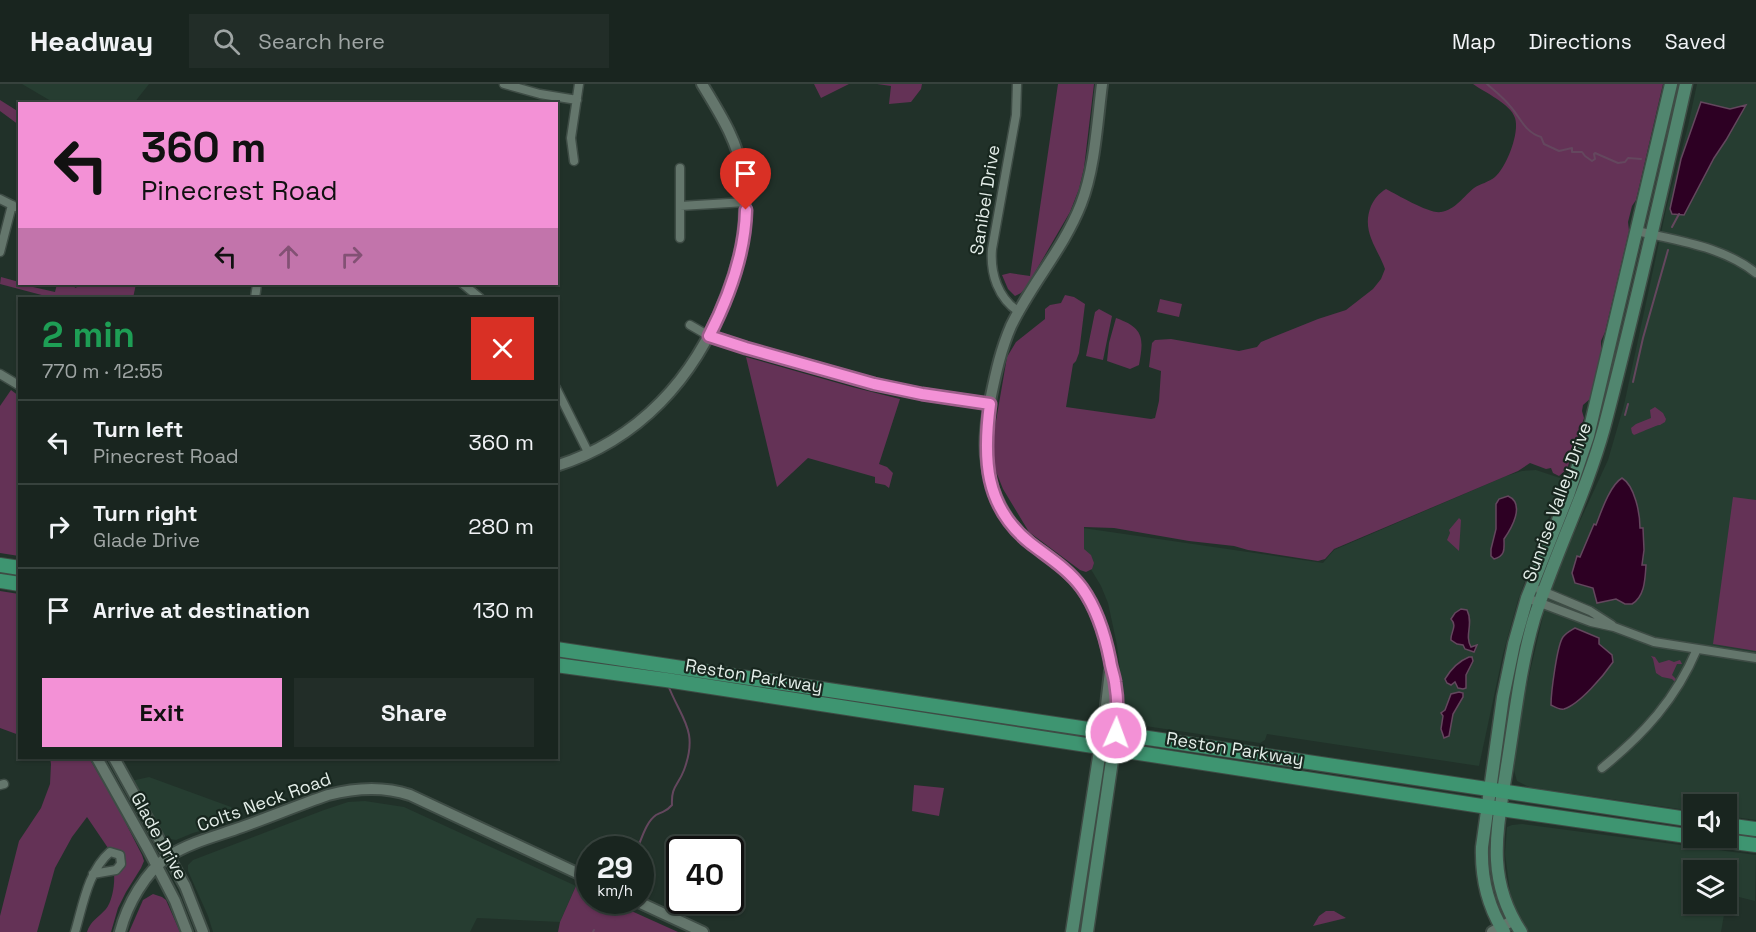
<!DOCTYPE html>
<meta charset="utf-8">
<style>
:root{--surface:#19251f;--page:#222d28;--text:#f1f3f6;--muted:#9fa5a4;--line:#37423d;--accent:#f391d6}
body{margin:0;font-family:"Space Grotesk",sans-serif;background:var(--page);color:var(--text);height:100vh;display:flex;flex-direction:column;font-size:22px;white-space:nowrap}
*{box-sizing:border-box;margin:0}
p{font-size:20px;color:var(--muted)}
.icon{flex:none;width:33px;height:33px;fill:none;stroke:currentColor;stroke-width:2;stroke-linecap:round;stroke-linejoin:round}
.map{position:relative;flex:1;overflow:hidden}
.side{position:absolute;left:18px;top:213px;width:540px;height:462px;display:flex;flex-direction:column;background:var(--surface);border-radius:0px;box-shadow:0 2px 4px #0004,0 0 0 2px var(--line)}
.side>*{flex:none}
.guide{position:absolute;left:18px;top:18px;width:540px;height:183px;border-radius:0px;box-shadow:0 2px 4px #0004,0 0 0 2px var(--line);background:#f391d6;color:#111;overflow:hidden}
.tools{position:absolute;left:1683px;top:710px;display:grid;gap:12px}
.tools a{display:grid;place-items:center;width:54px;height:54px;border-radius:0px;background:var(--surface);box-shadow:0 2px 4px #0004,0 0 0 2px var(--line);font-size:30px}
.speed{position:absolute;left:576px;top:752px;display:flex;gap:12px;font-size:30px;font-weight:700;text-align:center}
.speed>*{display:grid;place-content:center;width:78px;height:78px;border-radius:50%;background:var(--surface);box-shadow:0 2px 4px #0004,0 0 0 2px var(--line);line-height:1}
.speed small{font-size:15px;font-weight:400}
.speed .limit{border:3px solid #111;border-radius:9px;background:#fff;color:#111}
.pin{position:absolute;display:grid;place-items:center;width:51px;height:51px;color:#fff;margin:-62px -26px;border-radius:50% 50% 50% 0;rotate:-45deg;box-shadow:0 0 6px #0007}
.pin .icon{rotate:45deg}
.me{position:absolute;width:66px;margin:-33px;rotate:2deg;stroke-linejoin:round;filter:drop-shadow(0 0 4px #0008)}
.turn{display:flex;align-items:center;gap:21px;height:126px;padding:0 24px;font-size:27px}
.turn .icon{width:78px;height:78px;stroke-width:2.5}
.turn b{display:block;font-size:42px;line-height:51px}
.lanes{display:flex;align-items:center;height:57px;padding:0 24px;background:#0003;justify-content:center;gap:30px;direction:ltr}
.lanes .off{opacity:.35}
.round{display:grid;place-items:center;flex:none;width:63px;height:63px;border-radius:0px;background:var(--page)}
.headline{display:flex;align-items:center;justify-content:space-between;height:102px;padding:0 24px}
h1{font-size:36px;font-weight:700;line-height:45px;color:#1e9e55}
.action{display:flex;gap:12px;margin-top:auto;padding:12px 24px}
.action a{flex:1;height:69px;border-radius:0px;background:var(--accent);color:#111;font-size:24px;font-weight:700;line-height:69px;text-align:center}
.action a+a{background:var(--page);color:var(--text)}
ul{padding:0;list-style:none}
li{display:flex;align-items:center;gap:18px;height:84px;padding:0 24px;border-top:2px solid var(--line)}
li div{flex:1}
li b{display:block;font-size:22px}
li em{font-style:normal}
header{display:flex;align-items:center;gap:36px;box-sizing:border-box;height:84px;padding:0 30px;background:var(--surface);border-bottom:2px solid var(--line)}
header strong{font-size:28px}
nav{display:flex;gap:33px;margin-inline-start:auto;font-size:21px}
.search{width:420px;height:54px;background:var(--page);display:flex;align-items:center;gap:15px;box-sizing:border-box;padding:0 21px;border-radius:0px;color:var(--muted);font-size:22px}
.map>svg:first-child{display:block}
.built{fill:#263d31}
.green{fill:#643256}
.water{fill:#2d0023;stroke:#64475e;stroke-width:1.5}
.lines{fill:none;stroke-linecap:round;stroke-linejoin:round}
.stream{stroke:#64475e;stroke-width:2}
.minor-casing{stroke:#3e4c45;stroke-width:11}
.tertiary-casing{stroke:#3e4c45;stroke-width:14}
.secondary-casing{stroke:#3e4c45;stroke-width:15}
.primary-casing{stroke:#3e4c45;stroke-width:16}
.minor{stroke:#64766c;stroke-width:8}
.tertiary{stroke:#64766c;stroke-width:10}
.secondary{stroke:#51866f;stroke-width:12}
.primary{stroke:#3e9571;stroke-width:14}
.route-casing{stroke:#9e5e8b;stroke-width:15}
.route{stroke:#f391d6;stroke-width:10}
.labels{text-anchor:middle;stroke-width:4.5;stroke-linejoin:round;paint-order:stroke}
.street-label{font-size:18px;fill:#e3ede8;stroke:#18271f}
</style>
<header>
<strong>Headway</strong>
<div class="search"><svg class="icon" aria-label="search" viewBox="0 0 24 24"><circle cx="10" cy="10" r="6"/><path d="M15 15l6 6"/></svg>Search here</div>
<nav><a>Map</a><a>Directions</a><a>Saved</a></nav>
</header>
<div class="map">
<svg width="1756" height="848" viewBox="0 0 1756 848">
<rect width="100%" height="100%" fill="#213129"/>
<path class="built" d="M22,0H149L134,19L56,20Z
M1697,0H1756V736L1727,732L1726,720H1694L1693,727L1529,703L1517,697L1513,683L1522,622L1543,532L1556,489L1608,376L1624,321L1666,126L1688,42Z
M1536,386L1563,395L1518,516L1503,570L1479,682L1267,650L1265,656L1260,659L1145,642L1132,638L1127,631L1124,618L1117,561L1108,519L1101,502L1080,467L1083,444L1323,479L1334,466L1506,392L1522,387Z
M149,693L231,723L238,736L193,749L176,756L170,755L161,748L131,697Z
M365,717L404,723L576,802L560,838L477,834L470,848H213L208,832L188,787V781L193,776L324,726L348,718Z
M1522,740L1756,771L1755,817L1727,810V813L1726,786H1694V819H1726L1721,848H1528L1515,826L1511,815L1505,770L1507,743L1512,741Z"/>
<path class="green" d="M814,0H849L821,14Z
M877,0H922L921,5L911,18L889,20L891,2Z
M1058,0H1094L1084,84L1079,105L1070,128L1027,202L1021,209L1015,212L1008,205L1002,191L1010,189L1030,192Z
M1473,0H1663L1636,116L1632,122L1628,138L1629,147L1605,248L1601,257V267L1591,314L1583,321L1582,327L1584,334L1567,385L1559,392L1553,389L1551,384L1546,385L1530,379L1518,387L1334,465L1325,475L1318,477L1248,466L1234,462L1189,457L1114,444L1084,443V465L1091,471L1094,479L1092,485L1086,488L1080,486L1029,448L1003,405L995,385L992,360L1007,273L1016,258L1045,235V225L1050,221L1061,219L1065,211L1074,213L1085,220L1079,269L1076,277L1073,280L1066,323L1151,335L1155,334L1159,317L1161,287L1149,283L1152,259L1155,256L1171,255L1239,267L1257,263L1261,258L1318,235L1346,226L1373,205L1381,195L1385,185C1377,163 1361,147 1371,122C1375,114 1378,110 1386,105C1398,111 1429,130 1441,128C1455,126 1464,112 1474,104C1480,100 1489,98 1495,93C1506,84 1520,49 1515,34C1511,20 1484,8 1473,0Z
M0,16L19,28V41L0,27Z
M1,193L19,198L20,200L55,208L57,200H74L75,204L84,200H136L133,214H53L0,200Z
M1160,215L1182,220L1179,233L1157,228Z
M1099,225L1112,232L1103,276L1086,272L1095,228Z
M1116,234C1144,244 1144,254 1139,281L1130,285L1107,277L1109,259Z
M746,273L852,303L900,315L879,380L887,383L893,389L889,404L885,401L875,399V393L808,374L777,403Z
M11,306L19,312V472L0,469V322Z
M1655,323L1663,329L1666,335L1665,338L1660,341C1656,341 1640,349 1634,351L1632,349L1631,344L1636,340L1651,334L1650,326Z
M1733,413L1756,416V567L1713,560Z
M1459,434L1461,436L1459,467L1447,456L1450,449L1449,446Z
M0,507L19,510V651L0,644Z
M1651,572L1655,573L1659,579L1669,576L1674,578L1680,576L1682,580H1677L1672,591L1676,595L1675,598L1672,595L1662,593L1656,589L1653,575Z
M50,674H89L116,720L142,771L144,777L141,784L126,808L118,824L111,848H87C90,837 99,833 106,825C112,818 115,800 114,791L122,785L125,778L122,768L108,764L87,733L72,753L55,784L37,848H0V832L19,757L41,724L50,700L51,680Z
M914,701L944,704L939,732L912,727Z
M576,802L589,808L590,816H607L678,848H558L560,838Z
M153,810L162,813L166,816L180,848H129L143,816Z
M1326,827H1334L1346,834L1313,842L1319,832Z"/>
<path class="water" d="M1701,18L1730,25L1746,21L1726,56L1714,74L1684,131L1672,130L1670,125L1681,75Z
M1622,394C1635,402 1640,430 1640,444H1643L1644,466L1642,481H1646C1645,495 1645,512 1632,520H1625L1616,515L1597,519L1593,504L1575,499L1572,489L1577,472L1580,473L1594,440L1596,441C1601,428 1610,401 1622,394Z
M1508,412C1526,420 1511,445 1504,455C1504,464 1506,472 1494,475L1491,472V465L1496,445V420L1499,415Z
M1461,525L1467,526C1474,540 1464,551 1471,563L1477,561L1474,568L1465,565L1463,561L1457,560L1451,556C1450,549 1458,542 1451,535L1455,529Z
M1575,544L1599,554V560L1612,571L1613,578C1604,591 1580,620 1564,625C1559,626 1555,623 1551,621C1551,609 1557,561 1563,553C1566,549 1570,547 1575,544Z
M1469,573H1472L1473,577L1466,591V604L1463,605L1458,604L1455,598L1451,601L1447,599L1445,595C1451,585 1459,577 1469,573Z
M1459,608L1463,609V613L1453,630L1449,652L1444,654L1441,645L1443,632L1441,629L1445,626L1451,610Z"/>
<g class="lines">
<path class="stream" d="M1487,0C1495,7 1504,14 1511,23C1521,35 1525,48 1541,53L1544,60L1559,67L1572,64V68H1582L1585,72L1592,77L1595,75L1594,70L1595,69L1618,79L1625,78L1628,74L1641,75
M1672,143L1679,130
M1633,298L1643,254L1668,166
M1625,331L1628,320
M637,765C642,754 646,738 656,731C665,726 665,729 672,721C671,702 678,702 684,686C699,646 681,635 668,601
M593,848L594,846"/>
<g class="minor-casing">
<path id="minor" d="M504,0L540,10L577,16
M1017,0L1016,31L992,165C990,190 998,214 1019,228
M574,77L571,54L579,0
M680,84V154
M0,115L20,125
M680,122L746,118
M1637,147C1678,157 1722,162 1756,189
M0,168L12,121
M463,200L480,214
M255,214L257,200
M690,241L709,252
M0,290L20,302
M556,304L589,370
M1540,506L1590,527L1612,541
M1527,514L1591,538L1614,543L1654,558L1756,574
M1602,684C1644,650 1676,615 1697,565
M0,701L4,700
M75,848C83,821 88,787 110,768L120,771L121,780L116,786L93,790"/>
</g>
<g class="tertiary-casing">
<path id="tertiary" d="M1102,0C1097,39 1095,84 1081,120C1064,164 1031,200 1011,242C1001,265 996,288 991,312C987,334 983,358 987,380C991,409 1006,439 1029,458C1043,469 1058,479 1071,492C1094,515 1104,546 1110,577C1115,605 1119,620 1116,649
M709,252L746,264L874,300L922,310L990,320
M556,382C639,356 695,294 725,215C742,172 749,137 743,91C738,57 719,28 702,0
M1103,647L1110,587
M97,674L148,765L175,817L187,848
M114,674L185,802L203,848
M634,816L703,848
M120,848C127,821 145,788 169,772C191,758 217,752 242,743C270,733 299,721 328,711C355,704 383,702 410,711L590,795
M1492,848L1514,836"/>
</g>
<g class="secondary-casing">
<path id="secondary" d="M1072,848L1103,647
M1087,848L1116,649
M1504,848C1488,823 1481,793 1482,763L1503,613L1514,560L1527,514L1568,411L1588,352L1671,0
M1521,848C1484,792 1498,743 1507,682C1515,633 1520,583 1534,535C1555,470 1586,409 1604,344C1634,230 1660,115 1686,0"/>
</g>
<g class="primary-casing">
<path id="primary" d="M0,481L20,484
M0,497L20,500
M556,565L1694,736
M556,581L666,596L1501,725L1694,753
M1726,741L1756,745
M1697,753L1756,761"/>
</g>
<use href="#minor" class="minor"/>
<use href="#tertiary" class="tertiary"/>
<use href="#secondary" class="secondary"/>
<use href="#primary" class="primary"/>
</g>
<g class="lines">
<g class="route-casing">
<path id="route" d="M746,126C745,170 729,213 709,252L746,264L874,300L922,310L990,320C983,374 984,422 1030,459C1048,473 1068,485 1082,504C1097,525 1105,551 1110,576C1111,584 1114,591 1115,598C1118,615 1118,632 1116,649"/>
</g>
<use href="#route" class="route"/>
</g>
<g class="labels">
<g class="street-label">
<text transform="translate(985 116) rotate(-81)" y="6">Sanibel Drive</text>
<text transform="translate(1557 418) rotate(-70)" y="6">Sunrise Valley Drive</text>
<text transform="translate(754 592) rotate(9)" y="6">Reston Parkway</text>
<text transform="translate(1235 665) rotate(9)" y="6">Reston Parkway</text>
<text transform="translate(264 718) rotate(-20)" y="6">Colts Neck Road</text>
<text transform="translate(159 752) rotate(61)" y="6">Glade Drive</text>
</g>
</g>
</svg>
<div class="tools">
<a><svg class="icon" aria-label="sound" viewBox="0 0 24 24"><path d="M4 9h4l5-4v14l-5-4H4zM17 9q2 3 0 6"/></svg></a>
<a><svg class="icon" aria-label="layers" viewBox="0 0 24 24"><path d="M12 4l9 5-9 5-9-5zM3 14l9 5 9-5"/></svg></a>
</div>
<div class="speed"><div>29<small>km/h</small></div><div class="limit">40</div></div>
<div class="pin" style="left:746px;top:126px;background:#d93025"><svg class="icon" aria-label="arrive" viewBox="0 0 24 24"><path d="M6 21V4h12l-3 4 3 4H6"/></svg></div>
<svg class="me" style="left:1116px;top:649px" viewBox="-20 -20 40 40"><circle r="17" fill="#f391d6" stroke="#fff" stroke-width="3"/><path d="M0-11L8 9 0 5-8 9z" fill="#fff"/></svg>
<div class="guide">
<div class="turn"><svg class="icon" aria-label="left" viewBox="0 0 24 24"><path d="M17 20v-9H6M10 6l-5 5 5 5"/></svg><div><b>360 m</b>Pinecrest Road</div></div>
<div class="lanes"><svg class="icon" aria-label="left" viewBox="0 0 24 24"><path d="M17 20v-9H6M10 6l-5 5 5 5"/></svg><svg class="icon off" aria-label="ahead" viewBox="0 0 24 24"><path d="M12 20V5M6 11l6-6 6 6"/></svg><svg class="icon off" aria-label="right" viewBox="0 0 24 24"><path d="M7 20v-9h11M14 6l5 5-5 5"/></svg></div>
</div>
<section class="side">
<div class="headline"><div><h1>2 min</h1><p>770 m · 12:55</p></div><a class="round" style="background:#d93025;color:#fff"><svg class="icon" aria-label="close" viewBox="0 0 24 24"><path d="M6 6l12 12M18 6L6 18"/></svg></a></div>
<ul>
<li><svg class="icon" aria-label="left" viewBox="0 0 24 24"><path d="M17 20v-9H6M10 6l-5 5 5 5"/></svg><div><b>Turn left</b><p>Pinecrest Road</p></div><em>360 m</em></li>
<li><svg class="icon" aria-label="right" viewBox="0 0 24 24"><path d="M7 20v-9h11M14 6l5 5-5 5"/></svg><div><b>Turn right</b><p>Glade Drive</p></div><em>280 m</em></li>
<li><svg class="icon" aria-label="arrive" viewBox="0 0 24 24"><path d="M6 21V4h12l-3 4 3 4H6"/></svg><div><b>Arrive at destination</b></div><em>130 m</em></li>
</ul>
<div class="action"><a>Exit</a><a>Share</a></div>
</section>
</div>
